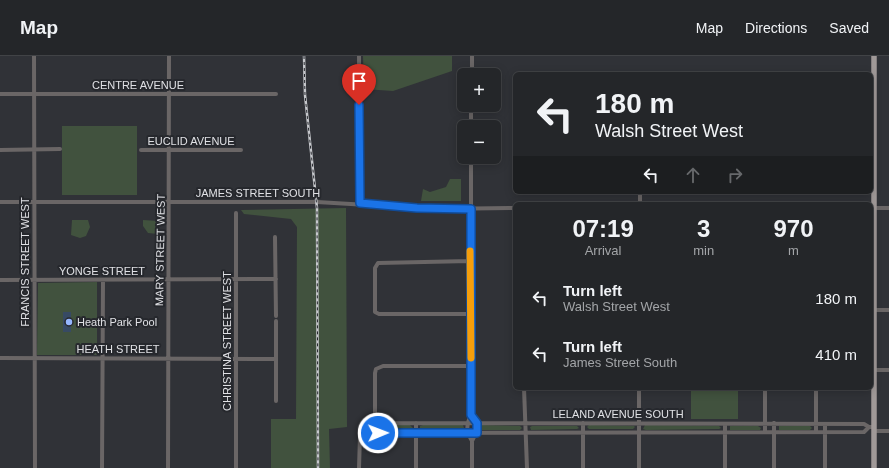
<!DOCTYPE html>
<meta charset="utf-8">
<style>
:root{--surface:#242629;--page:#2c2e31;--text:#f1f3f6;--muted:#a3a5a8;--line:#414346}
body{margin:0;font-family:Helvetica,sans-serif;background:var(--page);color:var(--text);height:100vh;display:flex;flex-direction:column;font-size:15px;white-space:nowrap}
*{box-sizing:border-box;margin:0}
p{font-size:13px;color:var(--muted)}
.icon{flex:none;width:22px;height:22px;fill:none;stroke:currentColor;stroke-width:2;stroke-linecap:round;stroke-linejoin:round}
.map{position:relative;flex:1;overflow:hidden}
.panel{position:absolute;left:513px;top:146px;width:360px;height:188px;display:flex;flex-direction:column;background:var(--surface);border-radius:6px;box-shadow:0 2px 10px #0003,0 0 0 1px var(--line)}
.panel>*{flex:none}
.banner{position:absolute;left:513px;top:16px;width:360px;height:122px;border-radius:6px;box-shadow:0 2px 10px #0003,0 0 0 1px var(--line);background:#242629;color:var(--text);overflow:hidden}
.controls{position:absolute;left:457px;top:12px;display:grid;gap:8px}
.controls a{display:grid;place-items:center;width:44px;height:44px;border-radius:6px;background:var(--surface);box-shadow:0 2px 10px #0003,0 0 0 1px var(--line);font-size:20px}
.pin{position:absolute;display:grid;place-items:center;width:34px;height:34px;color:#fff;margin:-41px -17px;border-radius:50% 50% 50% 0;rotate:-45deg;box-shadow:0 0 4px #0007}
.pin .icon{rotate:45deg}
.me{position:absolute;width:44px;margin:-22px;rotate:89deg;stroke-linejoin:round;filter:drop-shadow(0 0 3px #0008)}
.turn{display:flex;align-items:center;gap:14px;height:84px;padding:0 16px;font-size:18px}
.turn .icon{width:52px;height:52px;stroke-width:2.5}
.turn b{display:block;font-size:28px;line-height:34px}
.lanes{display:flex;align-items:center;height:38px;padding:0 16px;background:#0003;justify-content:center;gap:20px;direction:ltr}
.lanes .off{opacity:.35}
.eta{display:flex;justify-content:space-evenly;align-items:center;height:68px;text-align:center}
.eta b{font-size:24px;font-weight:800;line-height:28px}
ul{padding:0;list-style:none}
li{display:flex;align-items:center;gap:12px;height:56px;padding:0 16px}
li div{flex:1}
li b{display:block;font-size:15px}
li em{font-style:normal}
header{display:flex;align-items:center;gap:24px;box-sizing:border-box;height:56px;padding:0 20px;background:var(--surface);border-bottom:1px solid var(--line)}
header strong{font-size:19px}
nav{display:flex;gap:22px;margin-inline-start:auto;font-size:14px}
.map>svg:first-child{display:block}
.green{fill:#41523e}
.water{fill:#374a63}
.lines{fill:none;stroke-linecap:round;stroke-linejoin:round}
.minor{stroke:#6a6666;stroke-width:4}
.major{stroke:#a09998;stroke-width:5.5}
.rail-casing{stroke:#c6c8cc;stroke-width:2.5}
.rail{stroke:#26282d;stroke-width:1;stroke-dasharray:3;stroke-linecap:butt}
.route-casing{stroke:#114b97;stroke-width:10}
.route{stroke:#1a73e8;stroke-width:7}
.slow{stroke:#f59e0b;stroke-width:7}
.poi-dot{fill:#95b6fd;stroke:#26282d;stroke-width:1.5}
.labels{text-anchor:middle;stroke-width:4;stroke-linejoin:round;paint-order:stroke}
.street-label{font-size:11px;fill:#e0e1e5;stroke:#26282d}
.poi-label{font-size:11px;fill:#e0e1e5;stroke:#26282d;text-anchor:start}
</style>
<header>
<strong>Map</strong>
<nav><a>Map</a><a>Directions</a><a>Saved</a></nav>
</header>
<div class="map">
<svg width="889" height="412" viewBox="0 0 889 412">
<rect width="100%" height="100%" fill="#303237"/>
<path class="green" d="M363,0H452V15L393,35L364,33Z
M62,70H137V139H62Z
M450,123H461V145H421L423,133L430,136L446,131Z
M346,152L347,371L329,373L330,412H271V363H296L297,171L291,163L244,158L241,154Z
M72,164H88L90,171L86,180L80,182L71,179Z
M143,164L158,165V178L148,177L143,170Z
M97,226V299H37L38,227Z
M691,332H738V363H691Z
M380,369H410L413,372L411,374H380L378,372Z
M423,369H463L464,372L462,375H423L420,373V370Z
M482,369L520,370L522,372L520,374H482L480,372Z
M589,369L634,370L635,371L633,373H589L587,371Z
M645,369L719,370L721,372L719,373L646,374L643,373Z
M532,370H577L579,372L577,373L531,374L530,371Z
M730,370H758L761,372L760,374H730Z
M779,370H810L812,372L810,374H779Z"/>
<path class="water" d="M63,256H71V276H63Z"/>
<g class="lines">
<path class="minor" d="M34,0L35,412
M359,0L360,147
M472,0V19
M0,38H276
M471,71V49
M0,94L60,93
M141,94H241
M471,101V359C466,369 466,375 472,385C478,374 478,369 471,359
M0,146H317L435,153L515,152
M640,148V136
M871,152H889
M236,157V412
M275,181L276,260
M470,205L378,207L375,212V256L379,258H471
M0,224L276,223
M874,254H889
M0,302L276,303
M874,314H889
M524,332L527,412
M765,332V376
M816,332V376
M276,345V265
M416,367V412
M583,367V412
M774,367V412
M366,373L378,377L864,376L869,371
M874,375H889
M375,376V317L376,313L383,310H471
M472,385V412
M102,412L103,224
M168,412L169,0
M359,412L360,380L375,367L864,368L869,371H874
M639,412V332
M725,412V368
M825,412V368"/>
<path class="major" d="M874,0V412"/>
<g class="rail-casing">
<path id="rail" d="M304,0L305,39L317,152L318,412"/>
</g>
<use href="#rail" class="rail"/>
</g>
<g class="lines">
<g class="route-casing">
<path id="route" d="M359,49L360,147L417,152L471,153V359L477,367V377H378"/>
</g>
<use href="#route" class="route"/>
<path class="slow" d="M470,195L471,302"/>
</g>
<circle class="poi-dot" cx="69" cy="266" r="4"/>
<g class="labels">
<g class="street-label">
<text x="138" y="33">CENTRE AVENUE</text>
<text x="191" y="89">EUCLID AVENUE</text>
<text x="258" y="141">JAMES STREET SOUTH</text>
<text transform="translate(160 194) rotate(-89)" y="4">MARY STREET WEST</text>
<text transform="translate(25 206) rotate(-90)" y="4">FRANCIS STREET WEST</text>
<text x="102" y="219">YONGE STREET</text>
<text transform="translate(227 285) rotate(-90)" y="4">CHRISTINA STREET WEST</text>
<text x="118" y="297">HEATH STREET</text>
<text x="618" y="362">LELAND AVENUE SOUTH</text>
</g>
<g class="poi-label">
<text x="77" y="270">Heath Park Pool</text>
</g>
</g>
</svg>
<div class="controls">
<a>+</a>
<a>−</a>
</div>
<div class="pin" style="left:359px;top:49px;background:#d93025"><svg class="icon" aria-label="arrive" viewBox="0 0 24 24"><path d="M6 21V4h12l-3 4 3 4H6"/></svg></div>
<svg class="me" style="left:378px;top:377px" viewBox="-20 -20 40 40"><circle r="17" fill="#1a73e8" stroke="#fff" stroke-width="3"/><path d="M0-11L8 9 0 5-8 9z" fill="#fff"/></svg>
<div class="banner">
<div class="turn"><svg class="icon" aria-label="left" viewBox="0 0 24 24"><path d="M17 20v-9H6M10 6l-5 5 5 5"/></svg><div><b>180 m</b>Walsh Street West</div></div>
<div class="lanes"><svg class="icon" aria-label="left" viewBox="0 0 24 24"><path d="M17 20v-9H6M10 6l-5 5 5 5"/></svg><svg class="icon off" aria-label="ahead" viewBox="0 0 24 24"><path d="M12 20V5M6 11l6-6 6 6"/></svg><svg class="icon off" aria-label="right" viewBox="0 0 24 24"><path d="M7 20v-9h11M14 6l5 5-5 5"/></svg></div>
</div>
<section class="panel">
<div class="eta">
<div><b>07:19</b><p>Arrival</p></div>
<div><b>3</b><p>min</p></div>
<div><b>970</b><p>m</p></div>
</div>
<ul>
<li><svg class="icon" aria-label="left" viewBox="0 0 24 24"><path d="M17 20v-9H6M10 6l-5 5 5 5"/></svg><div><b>Turn left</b><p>Walsh Street West</p></div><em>180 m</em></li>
<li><svg class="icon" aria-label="left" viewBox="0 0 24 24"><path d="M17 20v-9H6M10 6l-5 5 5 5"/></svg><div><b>Turn left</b><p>James Street South</p></div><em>410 m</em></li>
</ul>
</section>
</div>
